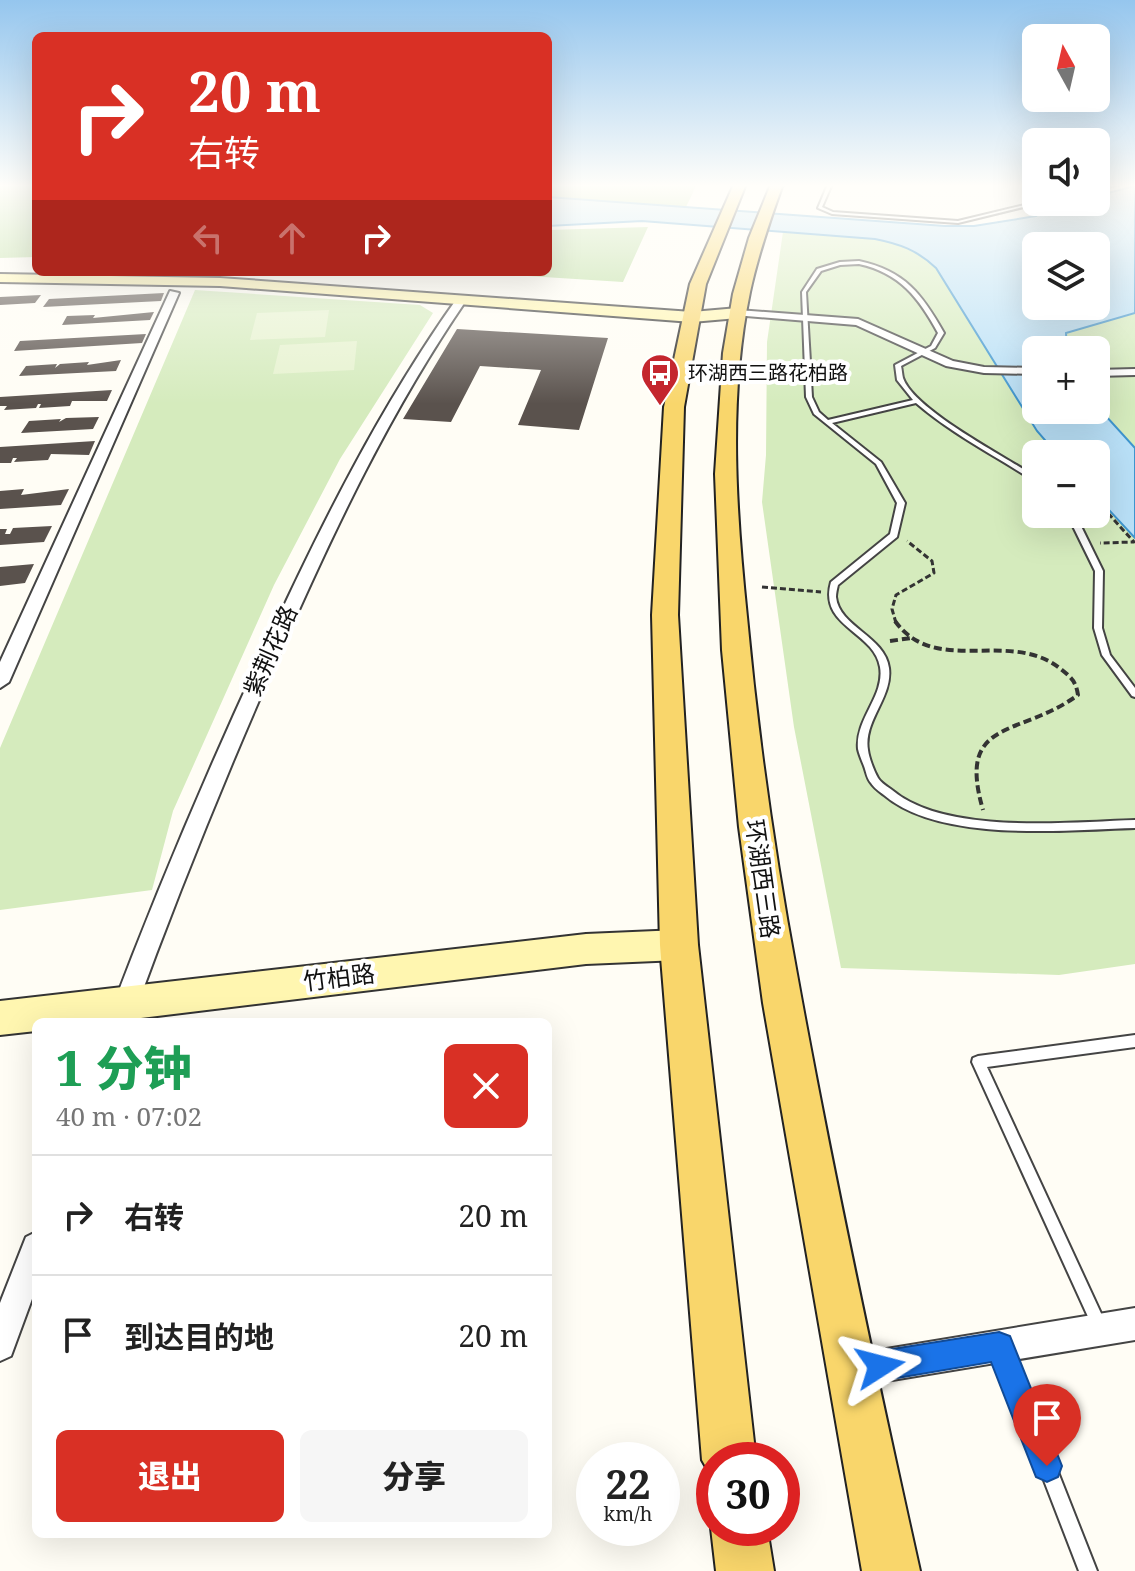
<!DOCTYPE html>
<html lang="zh">
<meta charset="utf-8">
<style>
:root{--surface:#fff;--page:#f6f6f6;--text:#222;--muted:#767676;--line:#e0e0e0;--accent:#d93025}
body{margin:0;font-family:"Noto Serif","Noto Sans SC",serif;background:var(--page);color:var(--text);height:100vh;display:flex;flex-direction:column;font-size:30px;white-space:nowrap}
*{box-sizing:border-box;margin:0}
p{font-size:26px;color:var(--muted)}
.icon{flex:none;width:44px;height:44px;fill:none;stroke:currentColor;stroke-width:2;stroke-linecap:round;stroke-linejoin:round}
.map{position:relative;flex:1;overflow:hidden}
.details{position:absolute;left:32px;top:1018px;width:520px;height:520px;display:flex;flex-direction:column;background:var(--surface);border-radius:12px;box-shadow:0 8px 32px #0002}
.details>*{flex:none}
.guide{position:absolute;left:32px;top:32px;width:520px;height:244px;border-radius:12px;box-shadow:0 8px 32px #0002;background:#d93025;color:#fff;overflow:hidden}
.needle{width:52px;rotate:352deg}
.buttons{position:absolute;left:1022px;top:24px;display:grid;gap:16px}
.buttons a{display:grid;place-items:center;width:88px;height:88px;border-radius:12px;background:var(--surface);box-shadow:0 8px 32px #0002;font-size:40px}
.speed{position:absolute;left:576px;top:1442px;display:flex;gap:16px;font-size:40px;font-weight:700;text-align:center}
.speed>*{display:grid;place-content:center;width:104px;height:104px;border-radius:50%;background:var(--surface);box-shadow:0 8px 32px #0002;line-height:1}
.speed small{font-size:20px;font-weight:400}
.speed .limit{border:12px solid #d22;background:#fff;color:#111}
.pin{position:absolute;display:grid;place-items:center;width:68px;height:68px;color:#fff;margin:-82px -34px;border-radius:50% 50% 50% 0;rotate:-45deg;box-shadow:0 0 8px #0007}
.pin .icon{rotate:45deg}
.me{position:absolute;width:88px;margin:-44px;rotate:81deg;stroke-linejoin:round;filter:drop-shadow(0 0 6px #0008)}
.turn{display:flex;align-items:center;gap:28px;height:168px;padding:0 24px;font-size:36px}
.turn .icon{width:104px;height:104px;stroke-width:2.5}
.turn b{display:block;font-size:56px;line-height:68px}
.lanes{display:flex;align-items:center;height:76px;padding:0 24px;background:#0003;justify-content:center;gap:40px;direction:ltr}
.lanes .off{opacity:.35}
.round{display:grid;place-items:center;flex:none;width:84px;height:84px;border-radius:12px;background:var(--page)}
.summary{display:flex;align-items:center;justify-content:space-between;height:136px;padding:0 24px}
h1{font-size:48px;font-weight:800;line-height:60px;color:#1e9e55}
.action{display:flex;gap:16px;margin-top:auto;padding:16px 24px}
.action a{flex:1;height:92px;border-radius:12px;background:var(--accent);color:#fff;font-size:32px;font-weight:800;line-height:92px;text-align:center}
.action a+a{background:var(--page);color:var(--text)}
ul{padding:0;list-style:none}
li{display:flex;align-items:center;gap:24px;height:120px;padding:0 24px;border-top:2px solid var(--line)}
li div{flex:1}
li b{display:block;font-size:30px}
li em{font-style:normal}
.map>svg:first-child{display:block}
.green{fill:#d5ebbd}
.forest{fill:#b9dc9c}
.pitch{fill:#e6f2cf}
.water{fill:#b9e0f7;stroke:#3f96cf;stroke-width:2;fill-rule:evenodd}
.building{fill:#5a524d}
.lines{fill:none;stroke-linecap:round;stroke-linejoin:round}
.lane-casing{stroke:#444;stroke-width:4}
.street-casing{stroke:#444;stroke-width:4}
.secondary-casing{stroke:#333;stroke-width:4}
.primary-casing{stroke:#222;stroke-width:4}
.path-far1{stroke:#333;stroke-width:3;stroke-dasharray:6 3;stroke-linecap:butt}
.path{stroke:#333;stroke-width:4;stroke-dasharray:8 4;stroke-linecap:butt}
.lane{fill:#fff;fill-rule:evenodd}
.street{fill:#fff;fill-rule:evenodd}
.secondary{fill:#fff6b0;fill-rule:evenodd}
.primary{fill:#f9d66b;fill-rule:evenodd}
.route{fill:#1a73e8;stroke:#114b97;stroke-width:2}
.labels{text-anchor:middle;stroke-width:8;stroke-linejoin:round;paint-order:stroke}
.far-poi-label{font-size:20px;fill:#111;stroke:#fff;text-anchor:start}
.street-label{font-size:24px;fill:#111;stroke:#fff}
</style>
<div class="map">
<svg width="1135" height="1571" viewBox="0 0 1135 1571">
<rect width="100%" height="100%" fill="#fffdf5"/>
<path class="green" d="M783,232C835,236 896,230 936,268L1037,431L1057,454H1036V514H1096V496L1135,538V964L1059,975L841,968L794,727L762,502L766,455L767,342Z
M195,290L420,305L433,313L340,459L274,585L173,811L152,890L0,910V748Z
M1135,313V448L1096,405V350H1067L1066,333Z"/>
<path class="forest" d="M0,184L36,185V257L0,258Z
M548,184H697L686,207L548,197Z
M648,227L623,282L466,272H548V230Z"/>
<path class="pitch" d="M329,310L325,337L250,340L257,313Z
M357,341L354,370L273,374L280,345Z"/>
<path class="water" d="M1135,186V313L1066,333L1067,350H1036V410H1096V405L1135,448V538L1096,496V454H1057L1037,431L936,268C917,250 900,244 875,239L642,221L548,226V197L945,226H974L1036,216L1034,212L1073,202H1096V196ZM1036,246H1096V306H1036Z"/>
<path class="building" d="M164,293L161,301L43,307L49,299Z
M41,295L35,303L0,305V297Z
M154,312L150,320L62,325L67,316L95,315L93,318Z
M457,329L608,338L579,430L518,425L541,370L480,366L451,422L403,419Z
M146,334L142,343L14,351L20,341Z
M121,360L116,371L19,376L26,366L57,364L55,368L60,364L89,362L87,365Z
M112,390L107,401H72L70,406L39,408L41,404H38L36,408L4,410L7,406H0V397Z
M99,417L93,429L21,433L29,421L61,419L59,422L66,418Z
M95,441L89,455L51,454L48,460L14,462L17,458H13L11,463H0V447Z
M24,489L21,495L69,489L61,505L0,509V491Z
M52,526L44,542L0,545V529H7L5,534H10L13,528Z
M34,564L25,583L0,586V567Z"/>
<g class="lines">
<g class="lane-casing">
<path id="lane" d="M828,184H832L822,207L833,212L958,221L1037,202H1044L958,223L832,214L818,208Z
M1113,184H1119L1096,190V188Z
M859,261C905,271 922,294 944,333L935,348L901,366C902,370 902,374 903,378C914,410 1006,457 1036,477V482L1034,481C994,455 952,434 916,403L832,423L881,462L905,503L897,537L838,585C837,589 836,593 836,597C839,627 885,636 889,668C893,697 863,721 868,750C869,758 874,771 878,778C881,783 888,787 892,790C945,835 1068,822 1135,820V828C1065,830 940,843 884,795C880,792 874,788 871,783C867,779 866,771 864,766C862,761 859,754 858,749C855,719 885,696 880,667C874,631 818,627 831,582L890,534L897,503L876,464L814,414L806,397L802,292L817,269L840,262ZM859,264C900,273 919,298 938,333L931,346L895,365L897,380L913,400L828,420L819,412L812,397L806,292L821,271L840,265Z
M1067,514H1075L1103,571L1102,628L1110,655L1135,688V697L1132,696L1102,655L1094,628L1095,571Z
M1135,1035V1047L987,1067L1105,1322L1108,1327L1105,1332L1100,1335L1095,1332L972,1062L973,1058L978,1056Z
M1002,1343L1008,1345L1097,1571H1079L994,1351L996,1345Z"/>
</g>
<g class="street-casing">
<path id="street" d="M170,291L179,293L9,682L0,688V662Z
M458,297L467,299C390,411 333,532 278,657C225,777 176,898 131,1022H107C154,897 206,774 262,653C319,529 379,408 458,297Z
M738,310L858,319L953,361L984,367L1036,368V374L984,373L946,366L856,325L734,315Z
M1135,369V375L1096,376V370Z
M36,1232V1288L11,1356L0,1361V1303L26,1237Z
M1135,1308V1340L850,1387L839,1382L834,1371L839,1360L850,1355Z"/>
</g>
<g class="secondary-casing">
<path id="secondary" d="M0,274L220,278L692,312L738,308L746,313L738,318L692,322L220,286L0,282Z
M679,930L691,934L696,945L691,956L679,960L586,964L108,1022H36V1031L0,1035V1001L586,934Z"/>
</g>
<g class="primary-casing">
<path id="primary" d="M734,184H746L706,284L684,407L678,615L698,945L756,1460H714V1481L702,1460L660,945L652,615L664,407L690,284Z
M771,184H783C770,220 758,255 750,292C728,398 736,510 747,617C758,737 775,856 797,974C833,1174 876,1373 920,1571H862L763,1003L739,827L722,650L715,474L723,353L733,294L749,238Z
M714,1520V1528H767L774,1571H716L711,1528Z"/>
</g>
<path class="path-far1" d="M1096,500L1134,542L1100,543
M762,587L821,592
M896,623L892,609L896,595L934,573L932,561L907,541"/>
<path class="path" d="M895,621C936,678 1011,627 1062,670C1072,678 1076,682 1078,695C1019,738 956,717 983,810
M890,641L911,638"/>
<use href="#lane" class="lane"/>
<use href="#street" class="street"/>
<use href="#secondary" class="secondary"/>
<use href="#primary" class="primary"/>
</g>
<linearGradient id="sky" x2="0" y2="1"><stop stop-color="#95c6ee"/><stop offset="0.46" stop-color="#fffefa"/><stop offset="1" stop-color="#fffefa" stop-opacity="0"/></linearGradient>
<rect width="1135" height="404" fill="url(#sky)"/>
<path class="route" d="M999,1332L1010,1336L1062,1466L1058,1477L1047,1482L1036,1477L991,1362L880,1381L870,1376L866,1366L870,1356L880,1351Z"/>
<defs>
<g id="bus-pin" transform="scale(2)"><path d="M0 17L-7.5 6A9.5 9.5 0 1 1 7.5 6Z" fill="#c4262e" stroke="#fff"/><path d="M-5-6H5V4H4V6H2V4H-2V6H-4V4H-5ZM-3.5-4V0h7V-4ZM-3.5 1.2v1.5H-2V1.2ZM2 1.2v1.5H3.5V1.2Z" fill="#fff"/></g>
</defs>
<g fill-rule="evenodd">
<use href="#bus-pin" x="660" y="373"/>
</g>
<g class="labels">
<g class="far-poi-label">
<text x="688" y="380">环湖西三路花柏路</text>
</g>
<g class="street-label">
<text transform="translate(271 651) rotate(-66)" y="8">紫荆花路</text>
<text transform="translate(762 879) rotate(82)" y="8">环湖西三路</text>
<text transform="translate(339 978) rotate(-7)" y="8">竹柏路</text>
</g>
</g>
</svg>
<div class="buttons">
<a><svg class="needle" viewBox="-14 -14 28 28"><path d="M0-13l5 13h-10z" fill="#e53935"/><path d="M0 13l5-13h-10z" fill="#767676"/></svg></a>
<a><svg class="icon" aria-label="sound" viewBox="0 0 24 24"><path d="M4 9h4l5-4v14l-5-4H4zM17 9q2 3 0 6"/></svg></a>
<a><svg class="icon" aria-label="layers" viewBox="0 0 24 24"><path d="M12 4l9 5-9 5-9-5zM3 14l9 5 9-5"/></svg></a>
<a>+</a>
<a>−</a>
</div>
<div class="speed"><div>22<small>km/h</small></div><div class="limit">30</div></div>
<div class="pin" style="left:1047px;top:1466px;background:#d93025"><svg class="icon" aria-label="arrive" viewBox="0 0 24 24"><path d="M6 21V4h12l-3 4 3 4H6"/></svg></div>
<svg class="me" style="left:880px;top:1366px" viewBox="-20 -20 40 40"><path d="M0-17L14 15 0 8-14 15z" fill="#1a73e8" stroke="#fff" stroke-width="4"/></svg>
<div class="guide">
<div class="turn"><svg class="icon" aria-label="right" viewBox="0 0 24 24"><path d="M7 20v-9h11M14 6l5 5-5 5"/></svg><div><b>20 m</b>右转</div></div>
<div class="lanes"><svg class="icon off" aria-label="left" viewBox="0 0 24 24"><path d="M17 20v-9H6M10 6l-5 5 5 5"/></svg><svg class="icon off" aria-label="ahead" viewBox="0 0 24 24"><path d="M12 20V5M6 11l6-6 6 6"/></svg><svg class="icon" aria-label="right" viewBox="0 0 24 24"><path d="M7 20v-9h11M14 6l5 5-5 5"/></svg></div>
</div>
<section class="details">
<div class="summary"><div><h1>1 分钟</h1><p>40 m · 07:02</p></div><a class="round" style="background:#d93025;color:#fff"><svg class="icon" aria-label="close" viewBox="0 0 24 24"><path d="M6 6l12 12M18 6L6 18"/></svg></a></div>
<ul>
<li><svg class="icon" aria-label="right" viewBox="0 0 24 24"><path d="M7 20v-9h11M14 6l5 5-5 5"/></svg><div><b>右转</b></div><em>20 m</em></li>
<li><svg class="icon" aria-label="arrive" viewBox="0 0 24 24"><path d="M6 21V4h12l-3 4 3 4H6"/></svg><div><b>到达目的地</b></div><em>20 m</em></li>
</ul>
<div class="action"><a>退出</a><a>分享</a></div>
</section>
</div>
